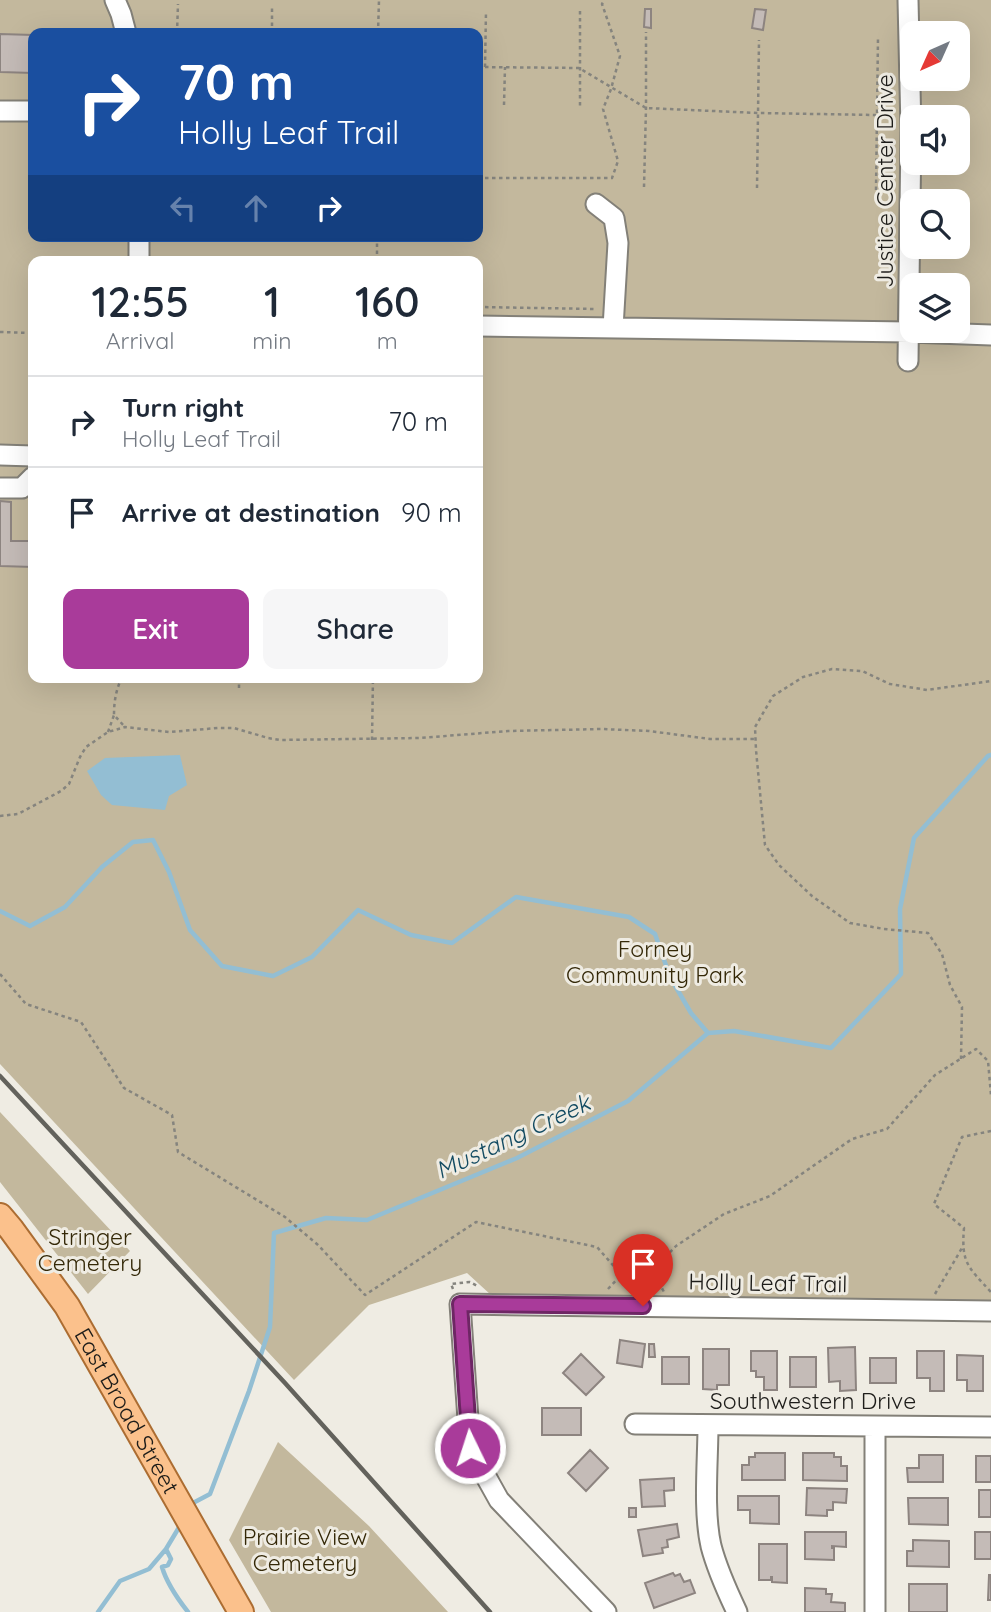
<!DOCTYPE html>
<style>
:root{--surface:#fff;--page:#f6f6f7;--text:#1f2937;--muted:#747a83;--line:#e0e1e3;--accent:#a93b9a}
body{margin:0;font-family:Quicksand,sans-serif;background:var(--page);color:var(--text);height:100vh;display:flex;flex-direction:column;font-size:26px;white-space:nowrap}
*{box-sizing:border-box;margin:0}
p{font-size:23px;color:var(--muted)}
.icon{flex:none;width:38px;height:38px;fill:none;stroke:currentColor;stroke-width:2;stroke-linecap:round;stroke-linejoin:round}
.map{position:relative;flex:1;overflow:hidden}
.details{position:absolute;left:28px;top:256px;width:455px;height:427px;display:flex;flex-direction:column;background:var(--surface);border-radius:14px;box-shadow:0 7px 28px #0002}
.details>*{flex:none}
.top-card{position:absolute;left:28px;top:28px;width:455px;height:214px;border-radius:14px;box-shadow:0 7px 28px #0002;background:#1a4fa0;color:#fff;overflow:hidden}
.needle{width:46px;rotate:225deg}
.fabs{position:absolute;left:900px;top:21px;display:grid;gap:14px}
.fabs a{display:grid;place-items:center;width:70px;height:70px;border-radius:14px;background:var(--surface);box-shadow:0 7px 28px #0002;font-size:35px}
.pin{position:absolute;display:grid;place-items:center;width:60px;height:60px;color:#fff;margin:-72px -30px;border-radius:50% 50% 50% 0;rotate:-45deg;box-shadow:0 0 7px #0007}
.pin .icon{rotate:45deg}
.me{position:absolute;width:77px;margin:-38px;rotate:356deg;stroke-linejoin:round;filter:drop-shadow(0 0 5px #0008)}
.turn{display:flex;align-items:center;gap:24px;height:147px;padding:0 35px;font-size:32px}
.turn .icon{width:91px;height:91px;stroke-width:2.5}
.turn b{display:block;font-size:49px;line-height:60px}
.lanes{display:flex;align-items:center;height:66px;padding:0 35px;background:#0003;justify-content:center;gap:35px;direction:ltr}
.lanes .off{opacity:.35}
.eta{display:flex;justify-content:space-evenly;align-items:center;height:119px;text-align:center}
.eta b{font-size:42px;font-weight:600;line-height:49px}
.primary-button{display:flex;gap:14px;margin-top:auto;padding:14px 35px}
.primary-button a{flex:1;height:80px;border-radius:14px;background:var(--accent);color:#fff;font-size:28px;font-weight:600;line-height:80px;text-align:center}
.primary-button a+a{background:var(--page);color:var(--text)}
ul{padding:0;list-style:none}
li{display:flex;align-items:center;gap:21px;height:91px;padding:0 35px;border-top:2px solid var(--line)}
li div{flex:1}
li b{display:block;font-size:26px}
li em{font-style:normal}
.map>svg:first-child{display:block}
.green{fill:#c3b89d;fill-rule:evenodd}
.water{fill:#93bed3}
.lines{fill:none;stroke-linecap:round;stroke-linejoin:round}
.stream{stroke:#93bed3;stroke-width:4.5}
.building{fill:#c4bbb7;stroke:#8d8480;stroke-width:2}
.minor-casing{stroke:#838078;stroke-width:23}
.major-casing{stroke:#ac6d32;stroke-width:28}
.path{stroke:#85847e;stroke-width:2.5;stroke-dasharray:3.5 3.5;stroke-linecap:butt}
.minor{stroke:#fff;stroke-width:19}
.major{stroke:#fbc18c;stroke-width:24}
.rail{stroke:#63625c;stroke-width:4.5}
.route-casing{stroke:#6e2664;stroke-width:18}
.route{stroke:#a93b9a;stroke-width:12}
.labels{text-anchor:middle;stroke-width:6;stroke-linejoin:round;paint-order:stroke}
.street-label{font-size:23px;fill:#1d1c19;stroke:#efece3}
.park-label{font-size:23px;fill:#342807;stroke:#efece3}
.water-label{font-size:24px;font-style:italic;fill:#134b62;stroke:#efece3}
</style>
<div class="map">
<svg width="991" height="1612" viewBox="0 0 991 1612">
<rect width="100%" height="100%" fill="#efece3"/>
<path class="green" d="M0,0H991V1302L491,1295L467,1273L369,1305L294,1380L0,1064ZM33,33H478V236H33ZM912,33H957V79H912ZM912,117H957V163H912ZM912,201H957V247H912ZM33,261H478V677H33ZM912,285H957V331H912Z
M0,1112L130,1251L88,1294L0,1182Z
M278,1442L369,1526L448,1612H271L229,1540Z"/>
<path class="water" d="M180,755L187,785L169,796L165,810L112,805L101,795L87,771L105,758Z"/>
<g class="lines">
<path class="stream" d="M0,911L30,926L65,907L102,867L133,842L153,840L169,872L190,930L222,966L273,976L312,957L358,910L411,935L452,943L516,897L629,917L655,934L670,977L691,1013L708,1033
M191,1507L193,1503L210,1494L249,1391L270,1327L274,1233L326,1218L367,1220L517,1158L628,1101L708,1033L734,1031L831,1048L901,974L900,909L914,838L988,756L991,755
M166,1549L171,1559L168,1565L162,1567C167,1584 177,1598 188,1612
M98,1612L120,1581L149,1569L166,1549L181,1524"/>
</g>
<path class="building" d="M645,9H651V28L644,27Z
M755,9L766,10L763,30L752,28Z
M0,34L33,35V73L0,72Z
M0,501L11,502V541H33V567L0,566Z
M620,1340L645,1344L642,1367L617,1363Z
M649,1344H654L655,1357H649Z
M855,1347L856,1390L840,1391V1381L829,1382L828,1348Z
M703,1349H729V1385H717V1390L703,1389Z
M751,1351H777V1390H764V1377H756V1371H751Z
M917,1351H944V1391H930V1378H917Z
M581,1354L604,1377L586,1395L563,1373Z
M957,1355L983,1356V1391H967V1380H957Z
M662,1357H689V1384H662Z
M790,1357H816V1387H790Z
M870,1358H896V1383H870Z
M542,1408H581V1435H542Z
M590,1450L608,1468L586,1491L568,1473Z
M755,1453H785V1480H742V1465H749V1457H755Z
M803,1453H834V1457H841V1466H847V1481L803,1480Z
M919,1455H943V1482H908L907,1468H919Z
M976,1456H991V1482H976Z
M674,1478V1490L664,1491L665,1506L642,1507L640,1480Z
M807,1488L847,1489L846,1503L833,1502V1510H827V1516L806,1515Z
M979,1490H991V1517H979Z
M738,1496H779V1524L750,1523V1510H738Z
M908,1498H948V1525L909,1524Z
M629,1508H636V1517H629Z
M677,1524L679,1537L667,1540L668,1547L662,1548L663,1553L643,1556L638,1530Z
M805,1532H846V1547L832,1546V1548H834V1560L805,1559Z
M975,1532H991V1559H975Z
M913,1540L949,1541V1567L907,1566V1551H913Z
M759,1544H787V1583L772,1582V1577H771V1580H759Z
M673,1573L675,1576L680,1574L684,1582L690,1580L695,1593L654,1608L645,1583Z
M989,1575H991V1600H988Z
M909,1584H947V1612H909Z
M805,1588L826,1589V1594H832L831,1602L845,1603V1612H805Z"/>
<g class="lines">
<g class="minor-casing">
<path id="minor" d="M115,0L121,14L126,33
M908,0L911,130L908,361
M0,111H33
M596,204L614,218L618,243L613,328
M139,236V261
M478,326L909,332L991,335
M0,455L33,456
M0,488H22L33,477
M635,1424L991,1427
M708,1425C708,1461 703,1511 711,1546C717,1569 727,1591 737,1612
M606,1612L499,1500L470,1448L460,1304L991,1311
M875,1612V1427"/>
</g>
<g class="major-casing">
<g id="major">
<path id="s1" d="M0,1216L11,1229L67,1306L241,1612"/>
</g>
</g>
<path class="path" d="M580,11V106
M177,33L178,4
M272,33V7
M378,33L379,0
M478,67L579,68L646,108L758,113L876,115
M485,67L486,11
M504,105L505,67
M478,178H612L618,161L603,109L611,89L620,56L602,4L604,0
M644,187L646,108V32
M757,188L759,40
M876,190L878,38
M377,261V236
M478,307L597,309
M0,332L33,333
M122,677C116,690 114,701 114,715L125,727
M239,688V677
M108,732L114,715
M372,740L373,677
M0,816L18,814L61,791L69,784L80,757L86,747L108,732L125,727L169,732L218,728H234L268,738L280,740L420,738L508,731L602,729L649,731L710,739H756
M0,974L26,1004L81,1022L124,1088L172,1115L178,1152L285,1217L318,1245L365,1295L476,1222L597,1247L626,1280L635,1281L643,1278L658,1265L676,1246L724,1214L770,1196L852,1139L887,1129L935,1075L976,1049L988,1061L991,1095
M961,1059L962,1007L950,985L942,954L928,933L884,929L850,923L812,896L779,865L765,845L756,750L755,727L773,696L803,677L832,669L862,671L890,684L927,690L991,681
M991,1131L962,1137L934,1204L964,1228C961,1263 968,1267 991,1292
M652,1270L664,1292
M453,1289L451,1284L470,1282L479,1287
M608,1289L621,1275
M935,1294L962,1248"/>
<use href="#minor" class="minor"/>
<use href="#major" class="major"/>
<path class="rail" d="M0,1076L285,1383L490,1612"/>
</g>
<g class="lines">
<g class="route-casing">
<path id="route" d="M470,1448L460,1304L643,1306"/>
</g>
<use href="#route" class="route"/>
</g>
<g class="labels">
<g class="street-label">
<text transform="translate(885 181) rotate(-90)" y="8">Justice Center Drive</text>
<text transform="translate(768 1283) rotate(1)" y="8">Holly Leaf Trail</text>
<text x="813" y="1409">Southwestern Drive</text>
<text dy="8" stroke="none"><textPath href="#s1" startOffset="233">East Broad Street</textPath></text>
</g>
<g class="park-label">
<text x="655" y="957">Forney<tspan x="655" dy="26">Community Park</tspan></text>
<text x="90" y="1245">Stringer<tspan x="90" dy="26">Cemetery</tspan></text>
<text x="305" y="1545">Prairie View<tspan x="305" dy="26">Cemetery</tspan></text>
</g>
<g class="water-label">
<text transform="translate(513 1137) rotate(-25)" y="8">Mustang Creek</text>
</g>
</g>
</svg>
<div class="fabs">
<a><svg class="needle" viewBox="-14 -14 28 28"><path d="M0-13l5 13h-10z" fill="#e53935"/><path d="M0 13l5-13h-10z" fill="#747a83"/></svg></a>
<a><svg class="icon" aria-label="sound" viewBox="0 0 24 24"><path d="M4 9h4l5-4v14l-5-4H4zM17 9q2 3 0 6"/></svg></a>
<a><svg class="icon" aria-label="search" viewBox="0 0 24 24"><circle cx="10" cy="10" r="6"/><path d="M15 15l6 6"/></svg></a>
<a><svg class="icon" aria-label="layers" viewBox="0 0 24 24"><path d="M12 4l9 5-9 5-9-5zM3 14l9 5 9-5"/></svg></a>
</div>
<div class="pin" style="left:643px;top:1306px;background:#d93025"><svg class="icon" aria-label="arrive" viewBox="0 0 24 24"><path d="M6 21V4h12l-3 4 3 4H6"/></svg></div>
<svg class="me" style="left:470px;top:1448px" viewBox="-20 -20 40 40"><circle r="17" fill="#a93b9a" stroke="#fff" stroke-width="3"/><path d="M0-11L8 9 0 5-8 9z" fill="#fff"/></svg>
<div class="top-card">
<div class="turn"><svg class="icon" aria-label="right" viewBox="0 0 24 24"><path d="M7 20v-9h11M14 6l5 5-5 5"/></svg><div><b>70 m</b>Holly Leaf Trail</div></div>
<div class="lanes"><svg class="icon off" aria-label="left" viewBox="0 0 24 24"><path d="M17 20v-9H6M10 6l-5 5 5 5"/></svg><svg class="icon off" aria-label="ahead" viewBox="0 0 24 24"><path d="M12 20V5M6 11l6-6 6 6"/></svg><svg class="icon" aria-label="right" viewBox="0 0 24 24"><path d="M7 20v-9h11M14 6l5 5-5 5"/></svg></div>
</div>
<section class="details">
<div class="eta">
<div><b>12:55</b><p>Arrival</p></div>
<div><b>1</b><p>min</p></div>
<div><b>160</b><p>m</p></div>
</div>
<ul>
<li><svg class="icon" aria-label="right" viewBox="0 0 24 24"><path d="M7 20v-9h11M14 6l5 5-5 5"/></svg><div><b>Turn right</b><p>Holly Leaf Trail</p></div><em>70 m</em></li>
<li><svg class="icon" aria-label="arrive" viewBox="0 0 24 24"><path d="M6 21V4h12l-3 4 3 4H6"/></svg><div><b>Arrive at destination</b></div><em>90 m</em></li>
</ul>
<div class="primary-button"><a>Exit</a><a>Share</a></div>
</section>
</div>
